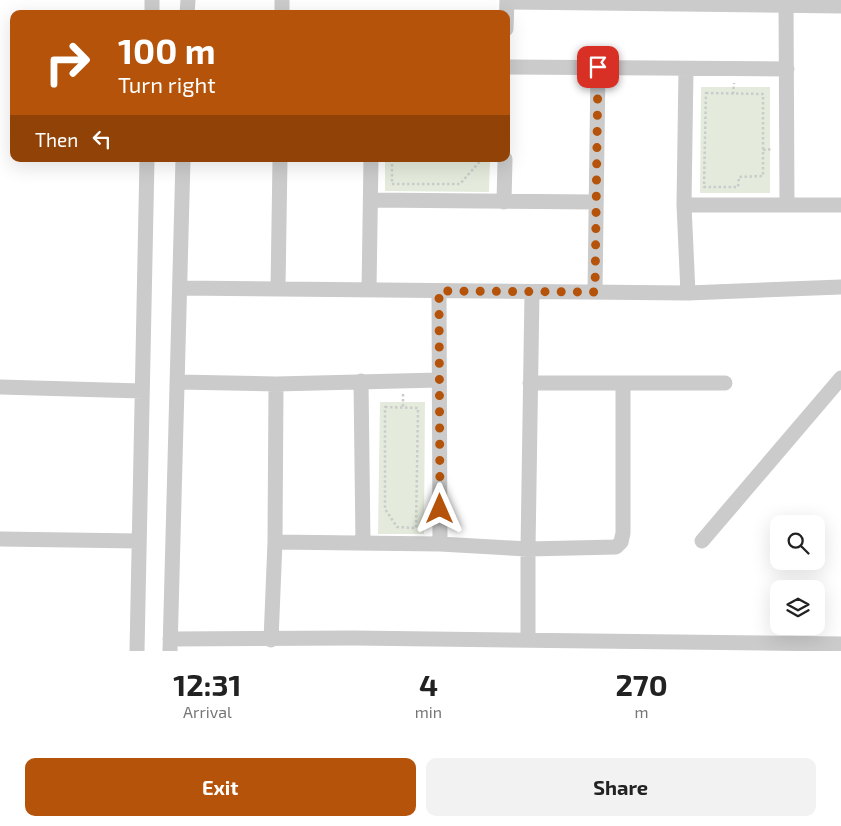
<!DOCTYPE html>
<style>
:root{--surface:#fff;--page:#f2f2f2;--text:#222;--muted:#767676;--accent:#b45309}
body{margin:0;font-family:"Exo 2",sans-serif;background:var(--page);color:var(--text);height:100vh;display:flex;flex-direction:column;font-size:19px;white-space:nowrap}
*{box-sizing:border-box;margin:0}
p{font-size:16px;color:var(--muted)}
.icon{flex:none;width:28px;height:28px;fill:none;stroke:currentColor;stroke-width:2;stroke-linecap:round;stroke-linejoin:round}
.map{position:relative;height:651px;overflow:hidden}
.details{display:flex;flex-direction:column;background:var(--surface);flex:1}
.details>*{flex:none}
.banner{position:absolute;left:10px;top:10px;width:500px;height:152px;border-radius:10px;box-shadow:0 5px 20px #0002;background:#b45309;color:#fff;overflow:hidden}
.buttons{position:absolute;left:770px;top:515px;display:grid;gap:10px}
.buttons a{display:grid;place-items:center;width:55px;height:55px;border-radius:10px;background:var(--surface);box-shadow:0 5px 20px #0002;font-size:25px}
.pin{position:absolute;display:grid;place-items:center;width:42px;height:42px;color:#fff;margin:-21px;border-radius:10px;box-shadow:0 2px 8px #0006}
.me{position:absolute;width:55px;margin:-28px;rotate:0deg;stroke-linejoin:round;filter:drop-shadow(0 0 4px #0008)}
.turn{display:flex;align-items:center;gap:18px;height:105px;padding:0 25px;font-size:22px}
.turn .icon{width:65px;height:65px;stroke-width:2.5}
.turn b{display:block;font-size:35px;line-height:42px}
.then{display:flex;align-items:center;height:48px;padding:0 25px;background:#0003;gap:10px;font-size:19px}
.eta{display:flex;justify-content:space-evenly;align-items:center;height:85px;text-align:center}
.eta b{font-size:30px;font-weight:700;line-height:35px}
.primary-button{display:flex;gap:10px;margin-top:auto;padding:10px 25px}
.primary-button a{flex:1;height:58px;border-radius:10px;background:var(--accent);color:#fff;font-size:20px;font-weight:700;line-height:58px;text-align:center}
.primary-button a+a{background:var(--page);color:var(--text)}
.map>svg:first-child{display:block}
.green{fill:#e4ebdc}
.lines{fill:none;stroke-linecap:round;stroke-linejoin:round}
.path{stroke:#cbcbcb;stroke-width:2.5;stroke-dasharray:2.5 2.5;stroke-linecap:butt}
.minor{stroke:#cbcbcb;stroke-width:15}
.tertiary{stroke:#cbcbcb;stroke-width:19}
.route{stroke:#b45309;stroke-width:9;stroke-dasharray:0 16.2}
</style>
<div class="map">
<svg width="841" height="651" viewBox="0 0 841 651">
<rect width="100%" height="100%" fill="#fff"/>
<path class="green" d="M701,87H770V193H700Z
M385,159H490L489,192L385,191Z
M380,402H425L424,534H378Z"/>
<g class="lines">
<path class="path" d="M706,93L763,94V176L739,177L738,187H704Z
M733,94L734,83
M763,150L773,149
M392,159V184H460L482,159
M403,394V408
M385,407L418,408L416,528L397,527L385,509Z"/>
<path class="minor" d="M786,3L787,205
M152,14V0
M187,14L188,0
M282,14V0
M506,29L507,0
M506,67L787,69
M686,69L684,205L688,293
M371,200L596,202
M504,202L505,159
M684,205H841
M180,288L688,293L841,287
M278,289L280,159
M369,290L371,159
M439,291L440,544
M595,292L598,67
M361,381L363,543
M177,382L276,384L439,380
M530,383H725
M0,387L142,391
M0,539L139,541
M702,541L841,378
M275,542L440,544L528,549L616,547L621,542L623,533V383
M170,639L354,638L841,644
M271,640L275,542L276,384
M528,640V549L532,292
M137,651L147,159
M170,651L183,159"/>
<path class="tertiary" d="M511,0L841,4"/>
</g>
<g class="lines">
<path class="route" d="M440,509L439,291L595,292L598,67"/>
</g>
</svg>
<div class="buttons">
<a><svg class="icon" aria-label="search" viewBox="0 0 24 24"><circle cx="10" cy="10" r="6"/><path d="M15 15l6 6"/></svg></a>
<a><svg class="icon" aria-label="layers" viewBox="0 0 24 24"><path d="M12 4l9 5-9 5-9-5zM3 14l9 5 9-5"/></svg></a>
</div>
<div class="pin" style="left:598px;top:67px;background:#d93025"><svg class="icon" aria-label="arrive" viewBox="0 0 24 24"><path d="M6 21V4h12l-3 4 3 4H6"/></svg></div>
<svg class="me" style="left:440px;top:509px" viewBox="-20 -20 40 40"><path d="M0-17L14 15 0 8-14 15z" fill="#b45309" stroke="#fff" stroke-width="4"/></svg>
<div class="banner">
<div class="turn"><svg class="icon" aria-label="right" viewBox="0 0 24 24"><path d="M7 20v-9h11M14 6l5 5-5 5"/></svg><div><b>100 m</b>Turn right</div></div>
<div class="then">Then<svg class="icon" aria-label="left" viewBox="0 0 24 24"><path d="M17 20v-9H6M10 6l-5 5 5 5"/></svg></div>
</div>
</div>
<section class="details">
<div class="eta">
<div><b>12:31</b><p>Arrival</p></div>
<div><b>4</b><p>min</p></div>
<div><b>270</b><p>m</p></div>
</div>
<div class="primary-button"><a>Exit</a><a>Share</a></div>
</section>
